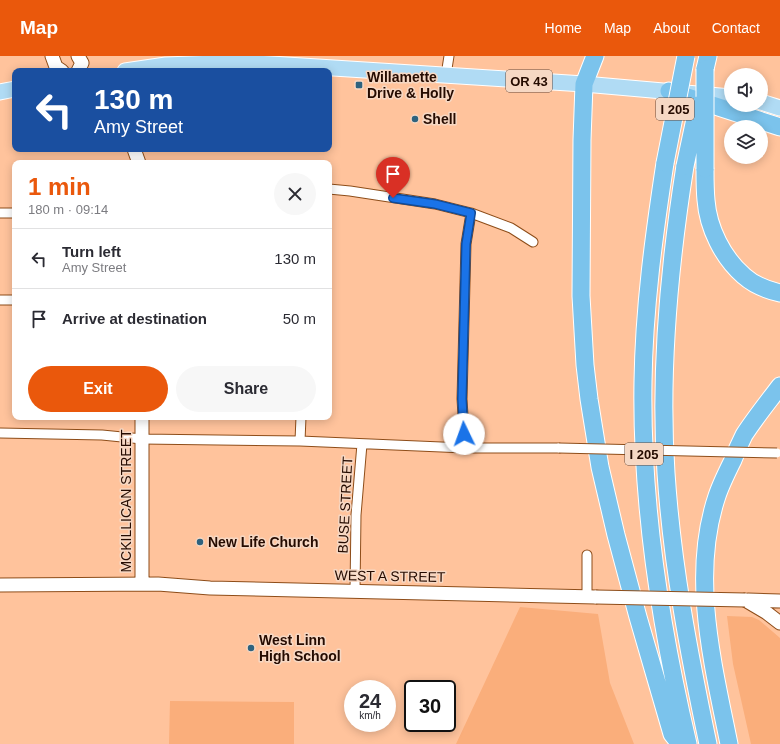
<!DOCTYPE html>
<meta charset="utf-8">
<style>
:root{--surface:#fff;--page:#f7f7f7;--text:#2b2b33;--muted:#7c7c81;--line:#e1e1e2;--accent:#ea580c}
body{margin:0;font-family:Arial,sans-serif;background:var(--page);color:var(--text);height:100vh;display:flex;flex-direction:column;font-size:15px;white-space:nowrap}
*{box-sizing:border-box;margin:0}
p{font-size:13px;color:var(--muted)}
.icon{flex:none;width:22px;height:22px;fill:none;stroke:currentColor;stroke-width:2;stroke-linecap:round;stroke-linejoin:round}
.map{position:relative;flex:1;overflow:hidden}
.sheet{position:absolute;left:12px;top:104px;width:320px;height:260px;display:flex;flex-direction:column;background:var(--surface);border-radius:8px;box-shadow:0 2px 10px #0003}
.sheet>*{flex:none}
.guide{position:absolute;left:12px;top:12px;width:320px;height:84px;border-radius:8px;box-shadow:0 2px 10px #0003;background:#1a4fa0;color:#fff;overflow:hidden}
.controls{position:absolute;left:724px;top:12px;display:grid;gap:8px}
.controls a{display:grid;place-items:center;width:44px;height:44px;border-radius:50%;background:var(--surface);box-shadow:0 2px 10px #0003;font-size:20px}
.speed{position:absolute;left:344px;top:624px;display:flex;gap:8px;font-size:20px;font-weight:700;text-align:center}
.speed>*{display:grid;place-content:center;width:52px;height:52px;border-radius:50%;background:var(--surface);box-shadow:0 2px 10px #0003;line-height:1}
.speed small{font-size:10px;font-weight:400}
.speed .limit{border:2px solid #111;border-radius:6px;background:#fff;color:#111}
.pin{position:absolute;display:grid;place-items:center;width:34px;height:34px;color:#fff;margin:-41px -17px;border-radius:50% 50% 50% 0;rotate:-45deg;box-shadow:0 0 4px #0007}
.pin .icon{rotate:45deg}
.me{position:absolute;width:44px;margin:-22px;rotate:357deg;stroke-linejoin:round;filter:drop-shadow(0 0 3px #0008)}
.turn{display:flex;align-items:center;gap:14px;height:84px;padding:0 16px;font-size:18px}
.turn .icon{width:52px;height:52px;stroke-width:2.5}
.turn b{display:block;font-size:28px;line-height:34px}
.round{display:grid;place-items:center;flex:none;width:42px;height:42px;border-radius:21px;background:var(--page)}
.summary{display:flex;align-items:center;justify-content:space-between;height:68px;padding:0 16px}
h1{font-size:24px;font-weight:700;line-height:30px;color:var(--accent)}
.primary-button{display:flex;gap:8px;margin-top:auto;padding:8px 16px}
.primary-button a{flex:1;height:46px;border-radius:24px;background:var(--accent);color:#fff;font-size:16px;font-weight:700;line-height:46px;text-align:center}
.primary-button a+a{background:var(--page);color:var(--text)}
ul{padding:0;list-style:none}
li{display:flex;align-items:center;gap:12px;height:60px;padding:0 16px;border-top:1px solid var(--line)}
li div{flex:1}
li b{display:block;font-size:15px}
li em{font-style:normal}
header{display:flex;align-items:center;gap:24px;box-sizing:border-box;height:56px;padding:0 20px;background:var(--accent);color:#fff}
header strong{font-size:19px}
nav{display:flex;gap:22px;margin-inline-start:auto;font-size:14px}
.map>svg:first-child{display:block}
.green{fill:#faae7b}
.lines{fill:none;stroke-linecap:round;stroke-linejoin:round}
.street-casing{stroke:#8e4d19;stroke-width:11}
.secondary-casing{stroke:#8e4d19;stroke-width:15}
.primary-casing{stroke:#fff;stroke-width:17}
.highway-casing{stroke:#fff;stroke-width:19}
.street{stroke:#fff;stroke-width:9}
.secondary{stroke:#fff;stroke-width:13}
.primary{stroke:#b0dbf4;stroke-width:15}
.highway{stroke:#7bc3ec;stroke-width:17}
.street-bridge-casing{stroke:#8e4d19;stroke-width:11;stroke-linecap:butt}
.secondary-bridge-casing{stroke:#8e4d19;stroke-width:15;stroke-linecap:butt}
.highway-bridge-casing{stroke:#fff;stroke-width:19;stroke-linecap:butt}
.street-bridge{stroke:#fff;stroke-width:9}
.secondary-bridge{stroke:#fff;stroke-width:13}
.highway-bridge{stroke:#7bc3ec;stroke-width:17}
.route-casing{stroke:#114b97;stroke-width:10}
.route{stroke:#1a73e8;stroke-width:7}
.poi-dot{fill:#2e627e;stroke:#f6d8c4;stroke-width:1.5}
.labels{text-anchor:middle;stroke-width:3;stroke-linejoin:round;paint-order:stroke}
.shield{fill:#f6d8c4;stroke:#64483b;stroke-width:1}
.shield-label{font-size:13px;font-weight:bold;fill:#250b00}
.poi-label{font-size:14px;font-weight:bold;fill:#250b00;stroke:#f6d8c4;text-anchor:start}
.street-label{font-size:14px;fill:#250b00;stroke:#f6d8c4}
</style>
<header>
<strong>Map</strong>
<nav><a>Home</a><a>Map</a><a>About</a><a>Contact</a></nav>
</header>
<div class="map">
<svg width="780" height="688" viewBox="0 0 780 688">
<rect width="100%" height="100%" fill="#ffc39c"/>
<path class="green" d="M520,551L598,558L610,627L634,688H456Z
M727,560L752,561L759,564L780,582V688H751L733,608Z
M170,645L294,646V688H169Z"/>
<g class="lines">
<g class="street-casing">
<path id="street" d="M446,19L449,0
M329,133L350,135L435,148L471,157L511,172L533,186
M0,157H15
M0,244H15
M0,377L102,379L142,383L300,385L465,392H559
M300,385L301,361
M465,392L462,343L466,188L471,157
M587,499V541
M355,535L356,459L362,388"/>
</g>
<g class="secondary-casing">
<path id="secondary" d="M52,0L56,11L62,15
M78,15L82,7L78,0
M134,93L139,107
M142,361V528
M0,529L158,528L210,532L596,541
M745,544L767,557L780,567
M748,544L780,545"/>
</g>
<g class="primary-casing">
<path id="primary" d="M125,15L166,9L240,6L584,28L731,41
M0,36L15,33
M761,46L780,52"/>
</g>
<g class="highway-casing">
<path id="highway" d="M595,0L584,28L582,84L581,240L585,309L589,343L600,411L616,479L638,561L672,678L680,688
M705,13L708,0
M669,35L780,71
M665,107C654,179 644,252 643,326C641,448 660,569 688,688
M685,110C669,211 659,314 666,417C672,508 689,598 708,688
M705,113C705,124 705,134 706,144C708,172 723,202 744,220C754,229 767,234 780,237
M729,688C713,608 690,520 717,440C721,428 727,416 733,404C736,396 740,387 744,379C755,362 768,346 780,330"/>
</g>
<use href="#street" class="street"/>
<use href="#secondary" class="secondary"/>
<use href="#primary" class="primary"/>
<use href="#highway" class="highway"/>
<g class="street-bridge-casing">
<path id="street-bridge" d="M559,392L777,397"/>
</g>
<g class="secondary-bridge-casing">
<path id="secondary-bridge" d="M596,541L745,544"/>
</g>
<g class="highway-bridge-casing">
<path id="highway-bridge" d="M665,107L686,0
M685,110L698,49
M705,113V13"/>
</g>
<use href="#street-bridge" class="street-bridge"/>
<use href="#secondary-bridge" class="secondary-bridge"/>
<use href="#highway-bridge" class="highway-bridge"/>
</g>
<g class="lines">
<g class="route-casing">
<path id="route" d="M393,142L435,148L471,157L466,188L462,343L464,378"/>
</g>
<use href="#route" class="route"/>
</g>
<g class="poi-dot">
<rect x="355" y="25" width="8" height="8" rx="2"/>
<circle cx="415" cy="63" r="4"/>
<circle cx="200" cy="486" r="4"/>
<circle cx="251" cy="592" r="4"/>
</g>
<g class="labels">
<g class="shield">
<rect x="506" y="14" width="46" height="22" rx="3"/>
<rect x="656" y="42" width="38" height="22" rx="3"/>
<rect x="625" y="387" width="38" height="22" rx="3"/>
</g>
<g class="shield-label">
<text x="529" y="30">OR 43</text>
<text x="675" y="58">I 205</text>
<text x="644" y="403">I 205</text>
</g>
<g class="poi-label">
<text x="367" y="26">Willamette<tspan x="367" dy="16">Drive &amp; Holly</tspan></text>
<text x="423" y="68">Shell</text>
<text x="208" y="491">New Life Church</text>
<text x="259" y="589">West Linn<tspan x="259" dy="16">High School</tspan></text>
</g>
<g class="street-label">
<text transform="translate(126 445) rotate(-90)" y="5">MCKILLICAN STREET</text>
<text transform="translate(345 449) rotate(-87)" y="5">BUSE STREET</text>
<text transform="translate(390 520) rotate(1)" y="5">WEST A STREET</text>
</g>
</g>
</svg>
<div class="controls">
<a><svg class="icon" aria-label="sound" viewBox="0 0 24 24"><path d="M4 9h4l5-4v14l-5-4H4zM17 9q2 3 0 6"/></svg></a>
<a><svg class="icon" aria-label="layers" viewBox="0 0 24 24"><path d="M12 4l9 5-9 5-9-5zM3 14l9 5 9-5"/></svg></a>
</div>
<div class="speed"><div>24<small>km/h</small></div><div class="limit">30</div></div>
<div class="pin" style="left:393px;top:142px;background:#d93025"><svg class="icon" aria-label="arrive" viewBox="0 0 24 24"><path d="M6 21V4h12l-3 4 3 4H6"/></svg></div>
<svg class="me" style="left:464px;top:378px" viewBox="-20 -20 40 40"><circle r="19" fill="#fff"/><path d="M0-13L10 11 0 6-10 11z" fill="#1a73e8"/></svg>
<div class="guide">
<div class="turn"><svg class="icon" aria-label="left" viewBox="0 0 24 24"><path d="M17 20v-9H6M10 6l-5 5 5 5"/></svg><div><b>130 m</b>Amy Street</div></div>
</div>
<section class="sheet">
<div class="summary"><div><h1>1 min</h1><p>180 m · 09:14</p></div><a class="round"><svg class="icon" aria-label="close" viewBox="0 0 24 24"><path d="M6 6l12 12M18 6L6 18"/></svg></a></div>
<ul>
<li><svg class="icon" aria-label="left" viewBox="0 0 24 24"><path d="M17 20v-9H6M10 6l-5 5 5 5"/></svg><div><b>Turn left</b><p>Amy Street</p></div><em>130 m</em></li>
<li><svg class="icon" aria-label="arrive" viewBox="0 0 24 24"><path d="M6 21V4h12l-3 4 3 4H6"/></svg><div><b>Arrive at destination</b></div><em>50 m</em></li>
</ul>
<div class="primary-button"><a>Exit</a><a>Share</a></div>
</section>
</div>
